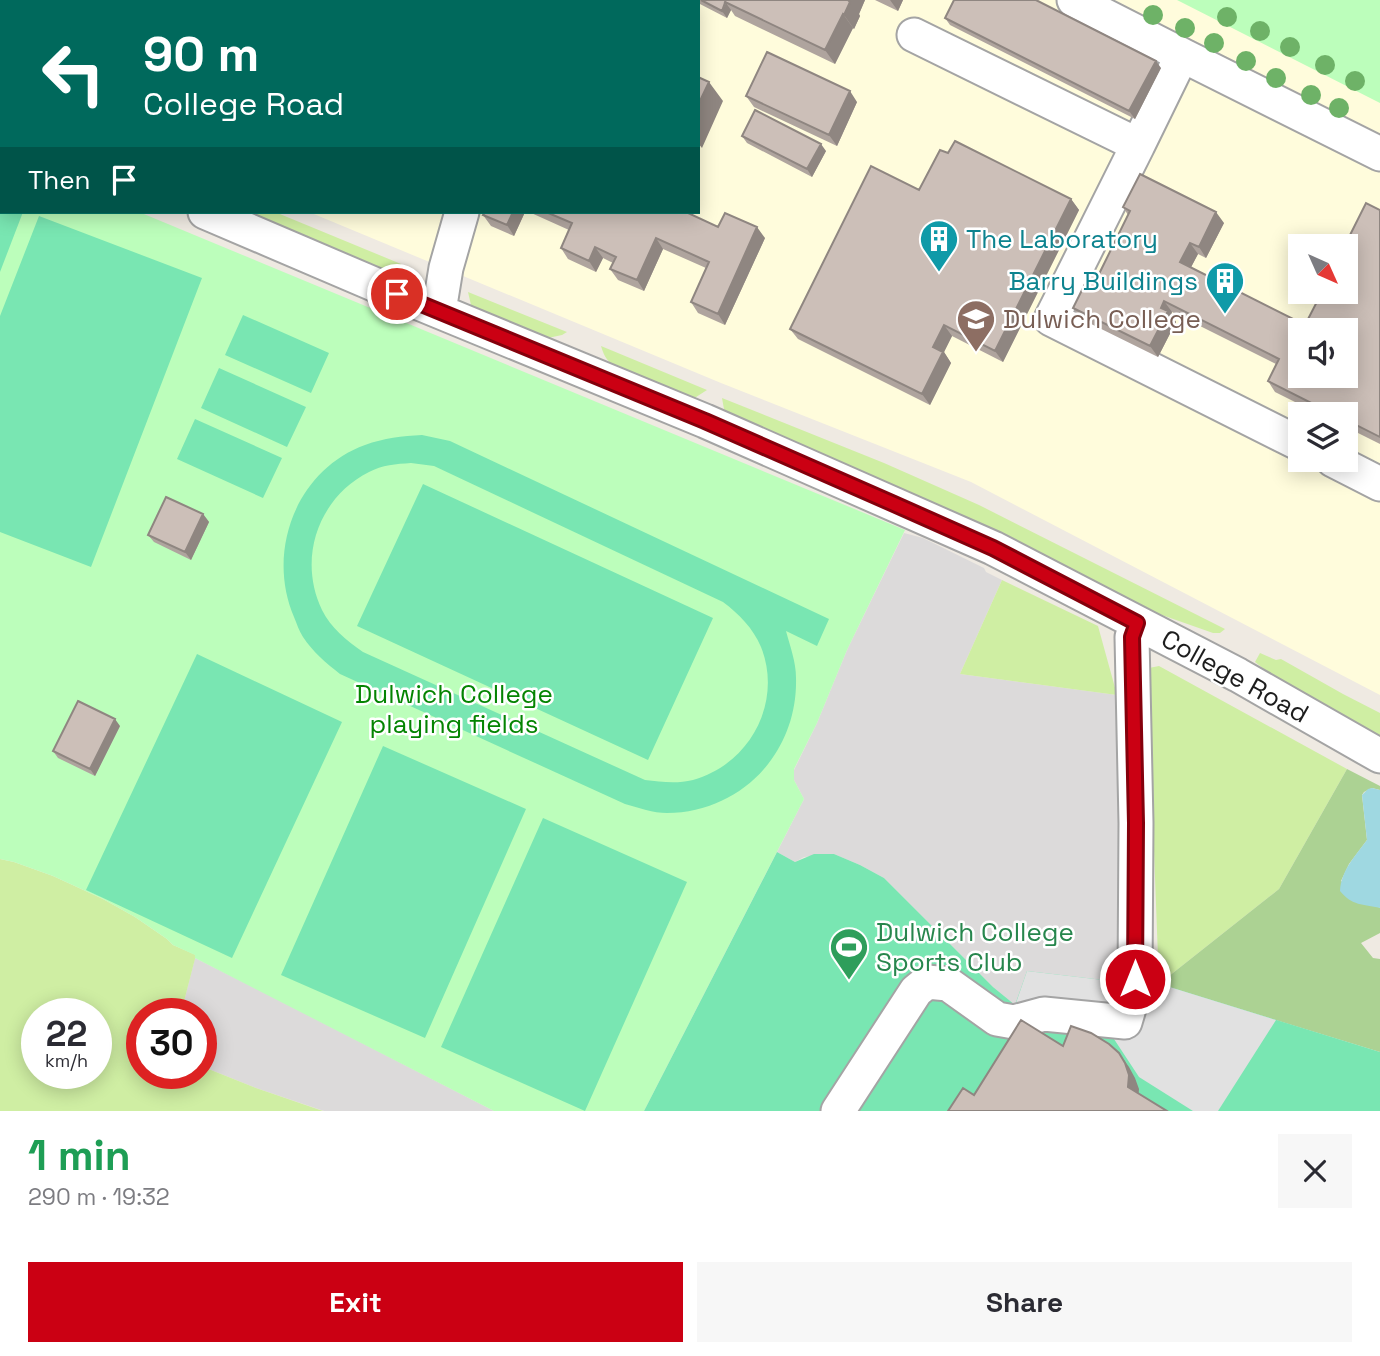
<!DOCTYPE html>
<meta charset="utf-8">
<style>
:root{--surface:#fff;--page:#f7f7f7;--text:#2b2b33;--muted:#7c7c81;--accent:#cb0013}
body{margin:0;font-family:"Space Grotesk",sans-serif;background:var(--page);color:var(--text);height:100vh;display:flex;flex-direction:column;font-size:26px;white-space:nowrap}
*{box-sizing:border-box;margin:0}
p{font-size:23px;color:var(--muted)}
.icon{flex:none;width:38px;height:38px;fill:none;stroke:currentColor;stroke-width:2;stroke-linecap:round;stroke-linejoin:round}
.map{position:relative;height:1111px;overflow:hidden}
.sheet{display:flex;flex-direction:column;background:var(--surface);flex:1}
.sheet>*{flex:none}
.banner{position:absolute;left:0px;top:0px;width:700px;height:214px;box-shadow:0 4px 18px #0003;background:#00695c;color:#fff;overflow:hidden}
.needle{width:46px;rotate:135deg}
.buttons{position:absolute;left:1288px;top:234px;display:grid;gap:14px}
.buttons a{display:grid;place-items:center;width:70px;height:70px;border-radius:0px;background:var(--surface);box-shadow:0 4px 18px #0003;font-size:35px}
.speed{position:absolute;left:21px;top:998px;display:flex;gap:14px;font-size:35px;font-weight:700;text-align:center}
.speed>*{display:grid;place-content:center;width:91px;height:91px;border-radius:50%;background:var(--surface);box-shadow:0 4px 18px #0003;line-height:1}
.speed small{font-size:18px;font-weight:400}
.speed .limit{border:10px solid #d22;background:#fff;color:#111}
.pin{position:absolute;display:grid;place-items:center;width:60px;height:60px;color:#fff;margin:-30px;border:4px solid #fff;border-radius:50%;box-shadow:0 2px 7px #0007}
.me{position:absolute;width:77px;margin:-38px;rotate:0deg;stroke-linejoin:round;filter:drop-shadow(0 0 5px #0008)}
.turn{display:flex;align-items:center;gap:24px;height:147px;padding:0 28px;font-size:32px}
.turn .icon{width:91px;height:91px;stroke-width:2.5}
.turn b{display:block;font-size:49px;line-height:60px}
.then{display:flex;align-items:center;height:66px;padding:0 28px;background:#0003;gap:14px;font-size:26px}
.round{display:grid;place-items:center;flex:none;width:74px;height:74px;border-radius:0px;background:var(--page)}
.head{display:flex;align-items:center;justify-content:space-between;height:119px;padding:0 28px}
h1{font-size:42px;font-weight:700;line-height:52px;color:#1e9e55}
.action{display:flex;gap:14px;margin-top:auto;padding:14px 28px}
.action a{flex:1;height:80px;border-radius:0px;background:var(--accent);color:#fff;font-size:28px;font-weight:700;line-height:80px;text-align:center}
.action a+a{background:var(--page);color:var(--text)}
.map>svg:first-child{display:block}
.residential{fill:#dcdada}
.education{fill:#fffcdc;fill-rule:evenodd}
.grass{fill:#cfeea3;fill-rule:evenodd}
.forest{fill:#acd293}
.park{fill:#bcfebb}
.pitch{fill:#79e6b2;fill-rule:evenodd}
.parking{fill:#e1e1e1}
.water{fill:#9fd8e1}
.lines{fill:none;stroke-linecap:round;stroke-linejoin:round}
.minor-casing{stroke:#a4a4a4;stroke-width:37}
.minor{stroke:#fff;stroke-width:33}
.tree{fill:#6eb267}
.wall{fill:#afa49e}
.shaded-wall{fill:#8f8681}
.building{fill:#ccbfb8;stroke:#8f8681;stroke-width:2;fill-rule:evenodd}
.route-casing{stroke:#84000c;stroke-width:18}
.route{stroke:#cb0013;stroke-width:12}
.labels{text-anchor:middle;stroke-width:5;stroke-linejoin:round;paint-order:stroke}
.culture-label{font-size:26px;fill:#0d838f;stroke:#fff;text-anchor:start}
.education-label{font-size:26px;fill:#785e54;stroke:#fff;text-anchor:start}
.street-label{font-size:26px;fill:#1d1d1d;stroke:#fff}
.park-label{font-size:26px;fill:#048402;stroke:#fff}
.leisure-label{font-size:26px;fill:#27864d;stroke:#fff;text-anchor:start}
</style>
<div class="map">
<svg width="1380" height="1111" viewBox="0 0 1380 1111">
<rect width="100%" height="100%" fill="#efeae2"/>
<path class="residential" d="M904,533L923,538L984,568L986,572L1002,580L960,674L1117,695L1121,982L1015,1006L993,987L884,878L860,865L834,854L804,857L795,862L777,852L804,799L794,780V770L817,723L847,650Z
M195,958L259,990L494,1111H324L256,1088L201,1066V1013H181Z"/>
<path class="education" d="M128,0H1380V695L971,482L721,383L309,212H698V2H128ZM1300,247H1346V292H1300ZM1300,331H1346V376H1300ZM1300,415H1346V460H1300Z"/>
<path class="grass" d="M244,212H275L401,264L395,277Z
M468,292L567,332L562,335L548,338L478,311L471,305Z
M601,346L707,390L693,399L615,367C607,361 604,356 601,346Z
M722,398L884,463L979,505L1225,629L1220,633H1213L1159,614L964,518L879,479L728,415L724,409Z
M1002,580L1098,626L1117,695L960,674Z
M1260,653L1276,660L1281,659L1343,694L1380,713V737L1273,676L1255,662Z
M1159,666L1347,769L1279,889L1159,984L1149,717V668Z
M0,859L14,862L53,876L103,899L135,917L167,939L173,945L196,955L181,1013H142V1073H201V1066L256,1088L323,1111H0ZM37,1013H96V1073H37Z"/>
<path class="forest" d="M1347,769L1380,786V790L1372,788L1364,792L1362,795L1367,840L1349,864L1341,881L1380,908V933L1361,943L1373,958L1380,959V1052L1159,984L1279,889Z"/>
<path class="park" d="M1177,0H1380V103Z
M0,155H2V212H139L905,530L847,650L817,723L794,769V780L804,799L644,1111H494L195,958V955L173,945L167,939L135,917L103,899L53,876L14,862L0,859Z"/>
<path class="pitch" d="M0,203H2V212H23L0,272Z
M39,216L202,278L91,567L0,532V316Z
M243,315L329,353L311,393L225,355Z
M219,368L306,407L287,447L201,408Z
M195,419L282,458L263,498L177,459Z
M422,435L450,441L829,619L817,646L786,631C790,646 796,662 796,678C798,752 742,812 667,813C653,813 639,808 625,804L340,674C326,663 313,652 303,637C299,631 297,624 294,617C266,552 296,470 365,445C384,438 402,436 422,435ZM411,463L434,466L723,602C739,614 753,628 761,647C783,702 750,764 693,780C677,784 661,782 645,780L363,652C346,640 331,628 322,610C297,558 319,497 369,472C382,465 396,464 411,463Z
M423,484L713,618L648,760L357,626Z
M197,654L342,722L232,958L86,890Z
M383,746L526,809L425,1038L281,975Z
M543,818L687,882L585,1111L441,1047Z
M777,852L795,862L814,854H834L860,865L884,878L993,987L1015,1005L1027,971L1120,982L1151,977L1160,984L1380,1052V1111H644Z"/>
<path class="parking" d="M1027,971L1120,982L1151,977L1160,984L1276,1020L1218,1111H1193L1139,1077L1112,1036L1015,1006Z"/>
<path class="water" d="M1372,788L1380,790V908C1363,904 1352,906 1340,891C1341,871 1355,856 1367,840L1362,795L1368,789Z"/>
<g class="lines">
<g class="minor-casing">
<path id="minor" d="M92,0V2
M1074,0L1182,55
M548,2L549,0
M914,35L1138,145L1182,55L1380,154
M0,123H2
M1138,145L1051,319L1300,444
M205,212L397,294L705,421L993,548L1238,675L1380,756
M439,311L446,268L462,212
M1333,460L1380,484
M838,1111L916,991L927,982L948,984L997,1019L1014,1022L1044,1014L1125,1022L1133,995L1135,979L1136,823L1132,637L1137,623"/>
</g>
<use href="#minor" class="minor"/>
</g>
<g class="tree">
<circle cx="1153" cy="15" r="10"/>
<circle cx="1227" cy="17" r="10"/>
<circle cx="1185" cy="28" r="10"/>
<circle cx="1260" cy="31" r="10"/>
<circle cx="1214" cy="43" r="10"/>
<circle cx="1290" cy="47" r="10"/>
<circle cx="1246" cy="61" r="10"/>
<circle cx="1325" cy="65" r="10"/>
<circle cx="1276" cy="78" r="10"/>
<circle cx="1355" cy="81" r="10"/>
<circle cx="1311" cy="95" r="10"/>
<circle cx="1339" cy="108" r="10"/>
</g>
<path class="wall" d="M692,0H865L859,14L860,16L854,29L853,28L835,64L735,16L731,10L727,18L698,3V2Z
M875,0H903L898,11Z
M945,18L1161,68L1135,119L950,25Z
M746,96L857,102L837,146L754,107Z
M742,136L826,151L812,177L747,143Z
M919,190L1071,199L1079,210L1003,362L952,336L944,352L951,363L930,405L798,339L790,329Z
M1123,207L1224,223L1206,258L1198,254L1191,267L1305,325L1380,210V444L1346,427V415H1321L1275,392L1268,381L1276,364L1172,312L1171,315L1176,322L1158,357L1081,319L1073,308L1098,276L1128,215Z
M525,212L514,236L491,226L483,215Z
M529,212H686L718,227L765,238L725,325L698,313L691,302L706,268L663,249L644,291L618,280L610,269L613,263L603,258L596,272L568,259L561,248L569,230Z
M203,514L209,522L191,560L154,542L148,535Z
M120,726L95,776L58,758L53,751Z"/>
<path class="shaded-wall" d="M23,0H35L34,2H23Z
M338,0H348V2H338Z
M848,0H865L859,14L860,16L854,29L844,15Z
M890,0H903L898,11Z
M726,3L731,10L727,18L722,11Z
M843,14L853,28L835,64L825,50Z
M1156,61L1161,68L1135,119L1129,111Z
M709,82L723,101L702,148L698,143V105Z
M850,91L857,102L837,146L829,135Z
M821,144L826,151L812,177L807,169Z
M1071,199L1079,210L1003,362L995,351Z
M513,212H525L514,236L507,225Z
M1216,212L1224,223L1206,258L1199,247Z
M757,227L765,238L725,325L718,314Z
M656,238L663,249L644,291L637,280Z
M1190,243L1198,254L1188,273L1180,262Z
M595,247L603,258L596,272L589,261Z
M1164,301L1172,312L1171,315L1176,322L1158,357L1150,346L1161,308Z
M944,325L952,336L944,352L951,363L930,405L922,394L933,347Z
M203,514L209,522L191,560L185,552Z
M115,719L120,726L95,776L90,769Z
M1119,1053L1129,1067L1135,1078L1139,1089L1138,1101L1128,1087Z"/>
<path class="building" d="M0,0H23V2H2V50L0,49Z
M266,0H338V2H266Z
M396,0H463L467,2H396Z
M701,0H726L722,11Z
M726,0H848L850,2L844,15L843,14L825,50L725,2Z
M954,0H1036L1156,61L1129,111L945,18Z
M767,52L850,91L829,135L746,96Z
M698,77L709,82L698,105Z
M755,110L821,144L807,169L742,136Z
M955,141L1071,199L995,351L944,325L933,347L943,352L922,394L790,329L871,166L919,190L940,150L948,153Z
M1140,174L1216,212L1199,247L1190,243L1180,262L1305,325L1322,292H1346V247H1344L1366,203L1380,210V437L1346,420V415H1335L1268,381L1279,359L1164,301L1161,308L1168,311L1150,346L1073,308L1091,272L1098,276L1130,211L1123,207ZM1300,331H1346V376H1300Z
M485,212H513L507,225L483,215Z
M546,212H686L718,227L725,213L757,227L718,314L691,302L709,262L656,238L637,280L610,269L616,257L595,247L589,261L561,248L572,223Z
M166,497L203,514L185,552L148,535Z
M78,701L115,719L90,769L53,751Z
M1021,1020L1063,1046L1071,1026L1091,1033L1109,1044L1119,1053L1125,1063L1129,1075L1128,1087L1167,1111H948L963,1088L974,1095Z"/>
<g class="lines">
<g class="route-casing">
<path id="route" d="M397,294L705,421L894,504L993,548L1137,623L1132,637L1136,823L1135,979"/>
</g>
<use href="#route" class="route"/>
</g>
<defs>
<g id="building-pin" transform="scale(2.0125)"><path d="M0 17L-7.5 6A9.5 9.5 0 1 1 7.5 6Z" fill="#0f9aa8" stroke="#fff"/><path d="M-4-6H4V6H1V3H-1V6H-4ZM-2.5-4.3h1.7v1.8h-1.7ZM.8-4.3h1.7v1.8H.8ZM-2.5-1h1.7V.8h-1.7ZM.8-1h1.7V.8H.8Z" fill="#fff"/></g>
<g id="school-pin" transform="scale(2.0125)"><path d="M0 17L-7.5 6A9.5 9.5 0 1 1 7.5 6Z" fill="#8d6e63" stroke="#fff"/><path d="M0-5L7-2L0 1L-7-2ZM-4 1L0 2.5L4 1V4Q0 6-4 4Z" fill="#fff"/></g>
<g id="stadium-pin" transform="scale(2.0125)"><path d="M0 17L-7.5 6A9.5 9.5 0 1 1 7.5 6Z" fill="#2e9e5b" stroke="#fff"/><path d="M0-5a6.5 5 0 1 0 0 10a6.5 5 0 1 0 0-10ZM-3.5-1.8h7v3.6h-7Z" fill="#fff"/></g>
</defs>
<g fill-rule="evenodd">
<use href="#building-pin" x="939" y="239"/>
<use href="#building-pin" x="1225" y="281"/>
<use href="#school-pin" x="976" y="319"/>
<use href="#stadium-pin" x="849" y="947"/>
</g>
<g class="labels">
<g class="culture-label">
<text x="966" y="248">The Laboratory</text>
<text x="1198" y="290" text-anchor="end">Barry Buildings</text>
</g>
<g class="education-label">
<text x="1003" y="328">Dulwich College</text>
</g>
<g class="street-label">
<text transform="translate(1235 676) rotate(29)" y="9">College Road</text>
</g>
<g class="park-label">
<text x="454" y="703">Dulwich College<tspan x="454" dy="30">playing fields</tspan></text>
</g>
<g class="leisure-label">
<text x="876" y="941">Dulwich College<tspan x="876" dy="30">Sports Club</tspan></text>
</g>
</g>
</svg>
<div class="buttons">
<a><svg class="needle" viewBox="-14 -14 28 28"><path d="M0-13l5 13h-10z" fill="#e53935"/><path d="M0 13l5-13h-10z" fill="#7c7c81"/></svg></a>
<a><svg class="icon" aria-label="sound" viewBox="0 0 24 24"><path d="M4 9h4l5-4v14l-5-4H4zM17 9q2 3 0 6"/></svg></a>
<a><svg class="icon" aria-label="layers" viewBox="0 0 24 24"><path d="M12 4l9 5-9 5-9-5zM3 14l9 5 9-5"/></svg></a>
</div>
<div class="speed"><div>22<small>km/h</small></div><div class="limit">30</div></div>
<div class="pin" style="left:397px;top:294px;background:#d93025"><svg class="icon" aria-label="arrive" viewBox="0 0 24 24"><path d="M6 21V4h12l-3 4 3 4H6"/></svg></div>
<svg class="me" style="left:1135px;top:979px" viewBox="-20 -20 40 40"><circle r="17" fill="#cb0013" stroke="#fff" stroke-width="3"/><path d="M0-11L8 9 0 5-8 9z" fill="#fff"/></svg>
<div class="banner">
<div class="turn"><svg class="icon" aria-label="left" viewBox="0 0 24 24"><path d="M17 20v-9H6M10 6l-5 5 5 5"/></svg><div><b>90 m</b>College Road</div></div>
<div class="then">Then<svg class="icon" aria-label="arrive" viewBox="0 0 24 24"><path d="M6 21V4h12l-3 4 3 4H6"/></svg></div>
</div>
</div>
<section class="sheet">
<div class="head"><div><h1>1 min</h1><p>290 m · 19:32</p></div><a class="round"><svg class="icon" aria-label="close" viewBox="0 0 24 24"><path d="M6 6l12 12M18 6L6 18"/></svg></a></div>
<div class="action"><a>Exit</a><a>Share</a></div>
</section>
